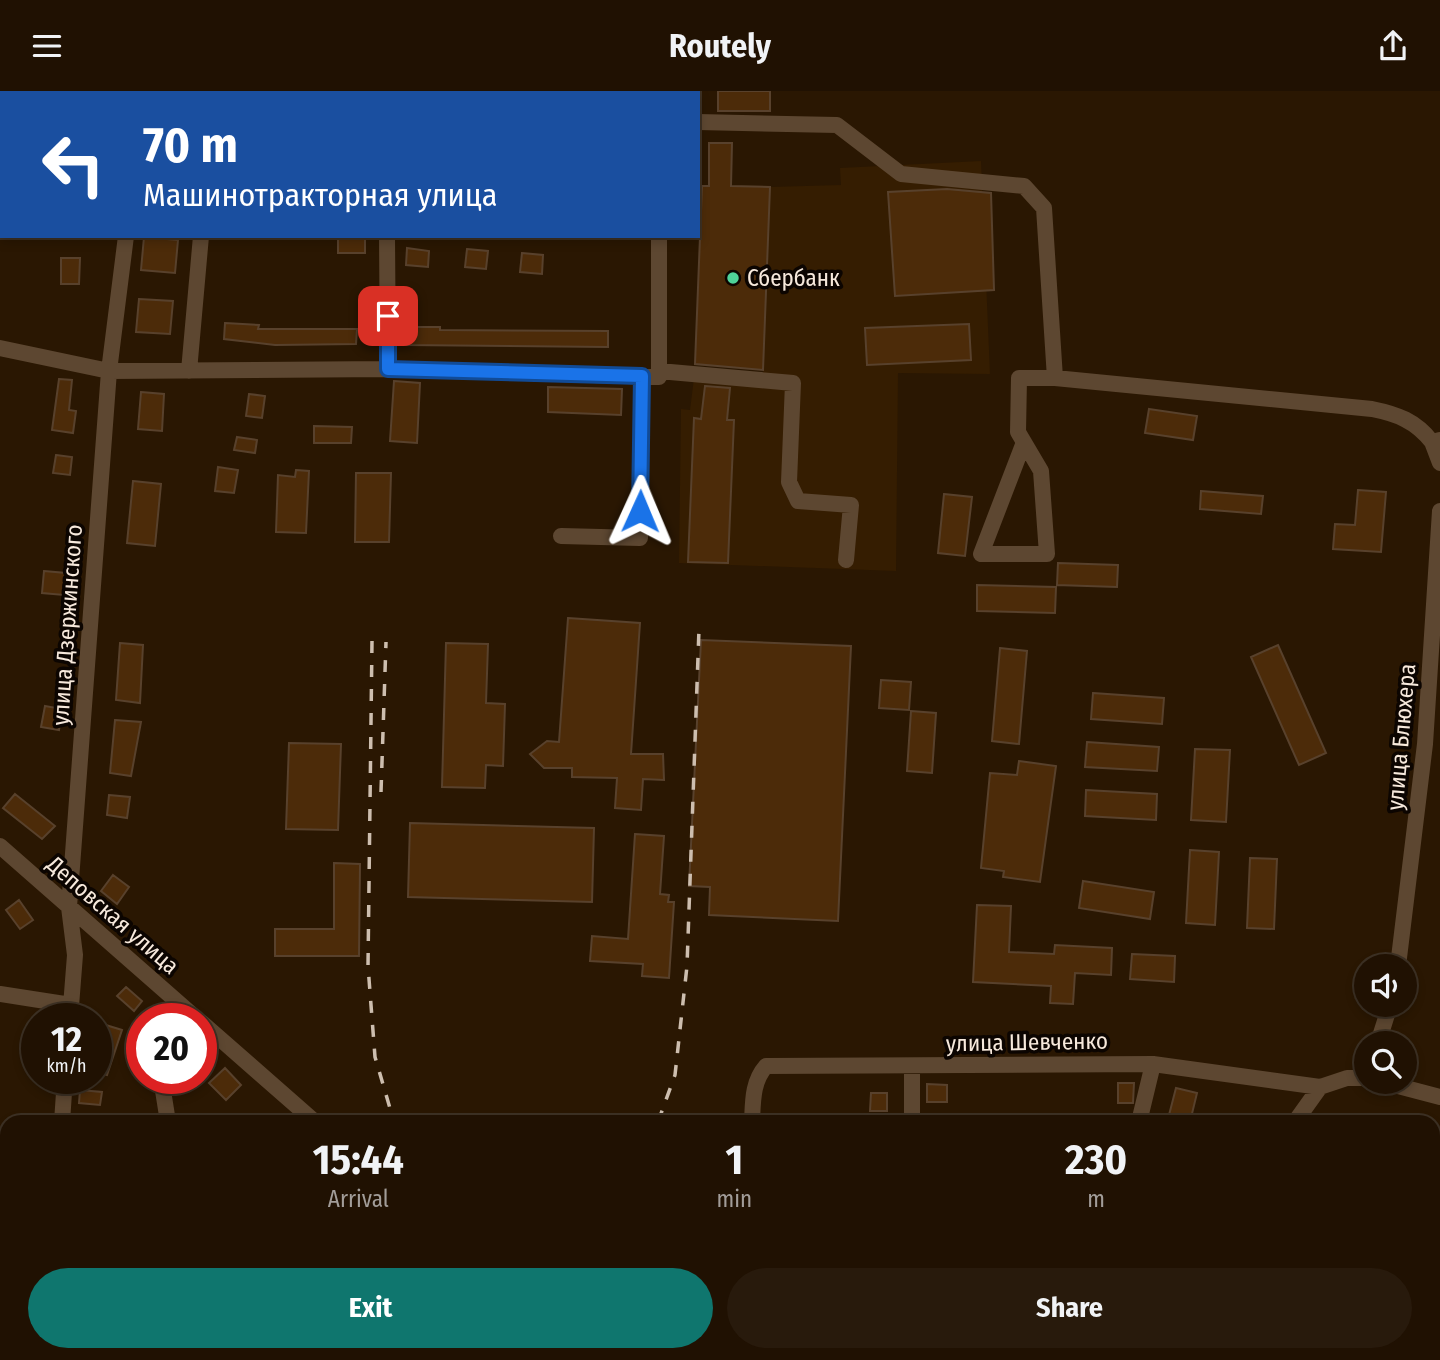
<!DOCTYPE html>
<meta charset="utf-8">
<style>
:root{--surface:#201102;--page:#281a0c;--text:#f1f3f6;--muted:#a29d99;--line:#3d3124;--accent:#0f766e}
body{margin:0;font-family:"Fira Sans Condensed",sans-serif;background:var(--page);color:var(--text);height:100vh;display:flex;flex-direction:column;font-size:26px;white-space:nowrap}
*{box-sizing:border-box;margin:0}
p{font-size:23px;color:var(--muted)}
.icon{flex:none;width:38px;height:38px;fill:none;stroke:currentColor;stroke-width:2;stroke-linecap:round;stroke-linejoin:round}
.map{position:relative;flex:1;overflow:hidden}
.details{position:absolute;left:0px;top:1024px;width:1440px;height:247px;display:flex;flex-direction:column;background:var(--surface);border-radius:21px 21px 0 0;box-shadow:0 4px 10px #0003,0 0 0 2px var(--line)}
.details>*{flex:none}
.banner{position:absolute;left:0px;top:0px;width:700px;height:147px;box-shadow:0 4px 10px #0003,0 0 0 2px var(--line);background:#1a4fa0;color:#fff;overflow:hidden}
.buttons{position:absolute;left:1354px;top:863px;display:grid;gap:14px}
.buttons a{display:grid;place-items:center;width:63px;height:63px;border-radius:50%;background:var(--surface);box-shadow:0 4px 10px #0003,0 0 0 2px var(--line);font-size:35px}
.speed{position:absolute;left:21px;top:912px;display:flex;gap:14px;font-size:35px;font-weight:700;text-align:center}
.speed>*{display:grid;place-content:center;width:91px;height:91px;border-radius:50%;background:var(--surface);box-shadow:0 4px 10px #0003,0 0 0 2px var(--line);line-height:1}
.speed small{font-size:18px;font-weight:400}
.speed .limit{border:10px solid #d22;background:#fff;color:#111}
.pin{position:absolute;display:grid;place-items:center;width:60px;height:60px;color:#fff;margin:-30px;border-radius:14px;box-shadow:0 4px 10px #0006}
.me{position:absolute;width:77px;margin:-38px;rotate:1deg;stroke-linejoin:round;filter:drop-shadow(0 0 5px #0008)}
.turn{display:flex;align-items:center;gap:24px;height:147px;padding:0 28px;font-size:32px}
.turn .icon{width:91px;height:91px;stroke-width:2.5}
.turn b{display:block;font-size:49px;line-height:60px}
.eta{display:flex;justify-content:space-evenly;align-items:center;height:119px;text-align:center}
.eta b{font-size:42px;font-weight:700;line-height:49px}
.cta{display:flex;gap:14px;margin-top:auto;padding:14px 28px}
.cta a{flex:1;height:80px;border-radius:42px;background:var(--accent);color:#fff;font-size:28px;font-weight:700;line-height:80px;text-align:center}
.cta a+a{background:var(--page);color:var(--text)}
header{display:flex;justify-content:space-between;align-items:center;height:91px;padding:0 28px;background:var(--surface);font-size:32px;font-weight:700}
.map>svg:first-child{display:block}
.built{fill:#351d01}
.building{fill:#4c2b09;stroke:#58412c;stroke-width:2}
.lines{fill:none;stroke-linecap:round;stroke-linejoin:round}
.minor{stroke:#5d4731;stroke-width:16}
.rail{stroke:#cdbeaf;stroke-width:3.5;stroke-dasharray:12 12;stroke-linecap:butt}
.route-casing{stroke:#114b97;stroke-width:18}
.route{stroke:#1a73e8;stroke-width:12}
.poi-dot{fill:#4fd399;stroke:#0c0501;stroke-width:2.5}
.labels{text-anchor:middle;stroke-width:7;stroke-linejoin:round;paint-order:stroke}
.poi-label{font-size:23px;fill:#f7e9dc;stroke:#0c0501;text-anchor:start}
.street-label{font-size:23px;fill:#f7e9dc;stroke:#0c0501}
</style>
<header><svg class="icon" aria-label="menu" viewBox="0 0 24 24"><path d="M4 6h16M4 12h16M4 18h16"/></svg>Routely<svg class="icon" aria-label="share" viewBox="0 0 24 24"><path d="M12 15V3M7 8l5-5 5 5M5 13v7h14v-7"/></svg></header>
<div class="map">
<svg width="1440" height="1269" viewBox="0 0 1440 1269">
<rect width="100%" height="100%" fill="#2a1702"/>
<path class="built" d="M981,70L990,283L898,282L896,480L679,472L681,318L690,319L695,279L763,283L770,96L841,94L840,77Z"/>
<path class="building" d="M718,0H770V20H718Z
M709,52H732L731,95L770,96L763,279L695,273L702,95H709Z
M947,98L991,102L994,199L895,205L888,101Z
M338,145H365V162H338Z
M144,146L178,149L175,182L141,179Z
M407,157L429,160L428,176L406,174Z
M467,158L488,160L486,178L465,176Z
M522,162L543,164L542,183L520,181Z
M61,167H80L79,193H61Z
M139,208L173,210L170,243L136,241Z
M225,232L259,234L258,238H357L356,253L275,254L224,248Z
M969,233L971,269L867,274L865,237Z
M406,236H440V239L608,240V256L405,254Z
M59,288L72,289L69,319L76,320L73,342L52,339Z
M394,290L420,292L417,352L390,350Z
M705,295L730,297L727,329H734L728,472L688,471L694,327L701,328Z
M548,296L622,298L621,324L548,321Z
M141,301L164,303L162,340L138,338Z
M249,303L265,305L262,327L246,325Z
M1149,318L1197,325L1193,349L1145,342Z
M314,335L352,336L351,352H314Z
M237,346L257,349L255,362L234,359Z
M56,364L72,366L70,384L53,382Z
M218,376L238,379L234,402L215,400Z
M296,379L309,380L306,442L276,441L278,384L295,386Z
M356,382H391L389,451H355Z
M133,390L161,393L155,455L127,452Z
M1358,399L1386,401L1381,461L1333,458L1335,433L1355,434Z
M1201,400L1263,405L1261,423L1200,418Z
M944,403L972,406L965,465L938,462Z
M1058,472L1118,474L1117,496L1057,494Z
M44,480L66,482L64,504L42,502Z
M977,494L1056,496L1055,522L977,520Z
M568,527L640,532L631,663H663L664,689L643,688L641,719L615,717L617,687L572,686V677H544L530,663L547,650L559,651Z
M701,549L851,555L838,830L709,824L710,796L689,795Z
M120,552L143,554L140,612L116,609Z
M446,552L488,553L486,612L505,613L503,675L486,674L485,697L442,696Z
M1278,554L1326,662L1299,674L1251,566Z
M1000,557L1027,560L1019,653L992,650Z
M881,589L911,591L909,619L879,617Z
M1093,602L1164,607L1162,633L1091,628Z
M45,615L62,618L59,639L41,636Z
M911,620L936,622L932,682L907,680Z
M115,629L141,631L131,685L110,682Z
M1087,651L1159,656L1157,680L1085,676Z
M289,652L341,653L338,739L286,738Z
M1195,658L1230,659L1226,731L1191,729Z
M1019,670L1056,675L1040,791L1003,786L1004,780L981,777L990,682L1017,684Z
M1086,699L1157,703L1156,729L1085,725Z
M15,703L55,735L42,748L3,717Z
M109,704L130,706L127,727L107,724Z
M410,732L594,737L592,811L408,806Z
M635,743L664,745L660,803L669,804L668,811H674L669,887L642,885L643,873L590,870L592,845L628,848Z
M1190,759L1219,761L1215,834L1186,832Z
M1250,767L1277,768L1274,838L1247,837Z
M334,772L360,773L359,865H275V838H334Z
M113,784L129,796L117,813L101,800Z
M1083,790L1154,801L1150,828L1079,817Z
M19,809L33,829L20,838L6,819Z
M977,814L1011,815L1009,861L1054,863L1055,854L1112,857L1111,884L1075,882L1073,913L1050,912L1051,895L973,891Z
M1132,863L1175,865L1174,891L1130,888Z
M126,896L142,910L134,920L117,905Z
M96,931L122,939L107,984L96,981Z
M225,977L241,994L226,1009L209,992Z
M1118,992H1134L1133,1012H1118Z
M927,993L947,994V1011H927Z
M1176,997L1197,1002L1190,1031L1168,1028Z
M80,999L102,1001L100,1014L79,1012Z
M871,1002H887V1020H870Z"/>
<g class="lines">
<path class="minor" d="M384,0V2
M139,2V0
M659,2V0
M698,31L837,34L901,83L1024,95L1044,117L1055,287
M387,145L388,278
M0,257L109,280L388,278L659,286V145
M189,280L201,145
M659,280L793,292L789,391L798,410L851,414L846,469
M1440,349L1432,351L1440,372
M1024,351L981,463H1047L1041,380L1018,341L1019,287H1055L1372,318C1397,323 1416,330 1432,351
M561,445L640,447L642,285
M0,755L197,928
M1398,875L1425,653L1440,420
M0,903L71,914
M70,928L75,864L69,816L109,280L126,145
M201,931L315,1031
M1378,952L1390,914
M912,975V1031
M161,987L168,1031
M1379,990L1440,1006
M62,1031L65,987
M752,1031C753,1011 752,991 766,975L1153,973L1320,996L1347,987H1367
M1139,1031L1153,973
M1295,1031L1320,996
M1433,1219L1440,1198
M585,1264L591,1269
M743,1264V1269
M913,1264V1269
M1380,1264L1393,1269
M0,1265L121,1269
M436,1269L438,1264
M1083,1269L1084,1264
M1234,1269L1235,1264
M1418,1269L1419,1264"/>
<path class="rail" d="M372,550L368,875L375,966L394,1031
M381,701L386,551
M658,1031L675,984L687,875L699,538
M465,1264V1269
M513,1269L515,1264"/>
</g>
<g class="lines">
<g class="route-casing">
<path id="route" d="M388,225V278L642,285L640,420"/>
</g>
<use href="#route" class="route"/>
</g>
<circle class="poi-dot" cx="733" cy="187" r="7"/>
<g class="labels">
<g class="poi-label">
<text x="747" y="195">Сбербанк</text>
</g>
<g class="street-label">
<text transform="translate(67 534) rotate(-86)" y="8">улица Дзержинского</text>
<text transform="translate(1401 646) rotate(-85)" y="8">улица Блюхера</text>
<text transform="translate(113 824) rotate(41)" y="8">Деповская улица</text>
<text transform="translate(1027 951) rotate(-1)" y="8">улица Шевченко</text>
</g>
</g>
</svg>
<div class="buttons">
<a><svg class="icon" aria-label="sound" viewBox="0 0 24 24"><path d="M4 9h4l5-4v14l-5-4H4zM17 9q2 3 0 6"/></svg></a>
<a><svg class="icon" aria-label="search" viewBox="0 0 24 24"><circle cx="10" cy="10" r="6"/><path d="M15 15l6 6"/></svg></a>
</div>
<div class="speed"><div>12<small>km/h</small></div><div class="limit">20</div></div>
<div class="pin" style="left:388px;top:225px;background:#d93025"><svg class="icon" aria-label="arrive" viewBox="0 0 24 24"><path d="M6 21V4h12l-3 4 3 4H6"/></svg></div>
<svg class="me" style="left:640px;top:420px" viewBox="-20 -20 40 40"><path d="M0-17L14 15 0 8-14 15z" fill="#1a73e8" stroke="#fff" stroke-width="4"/></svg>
<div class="banner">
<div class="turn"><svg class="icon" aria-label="left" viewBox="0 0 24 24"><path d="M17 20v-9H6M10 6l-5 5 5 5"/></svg><div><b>70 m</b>Машинотракторная улица</div></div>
</div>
<section class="details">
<div class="eta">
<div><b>15:44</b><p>Arrival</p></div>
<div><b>1</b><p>min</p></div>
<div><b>230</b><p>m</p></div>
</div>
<div class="cta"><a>Exit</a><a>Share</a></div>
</section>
</div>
